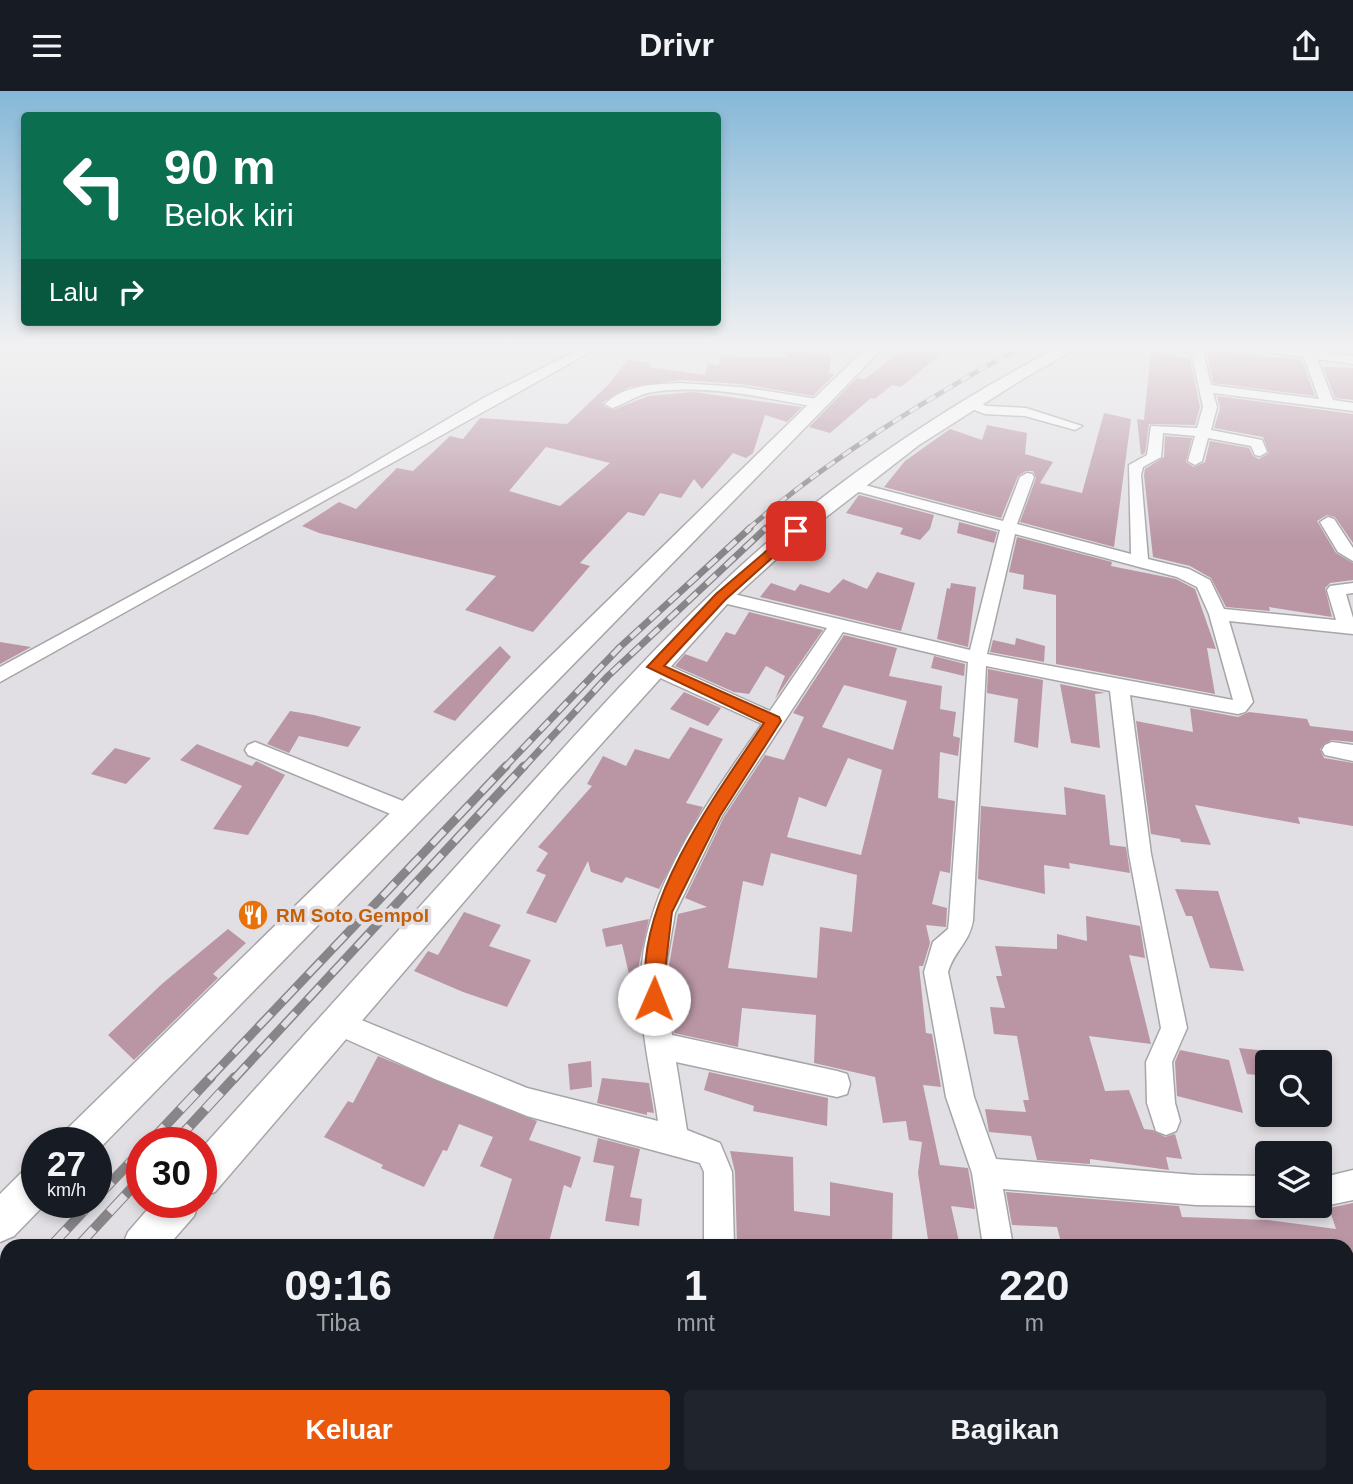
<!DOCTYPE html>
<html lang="id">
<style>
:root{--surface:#171b24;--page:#20242c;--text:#f1f3f6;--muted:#9ea1a6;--accent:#ea580c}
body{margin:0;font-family:Arial,sans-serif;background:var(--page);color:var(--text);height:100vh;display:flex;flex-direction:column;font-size:26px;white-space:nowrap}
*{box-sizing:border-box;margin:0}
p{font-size:23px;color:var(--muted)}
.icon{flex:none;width:38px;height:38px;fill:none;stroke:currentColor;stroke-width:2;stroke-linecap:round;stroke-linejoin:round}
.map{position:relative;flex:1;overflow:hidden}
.side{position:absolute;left:0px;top:1148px;width:1354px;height:245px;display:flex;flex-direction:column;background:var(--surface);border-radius:21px 21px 0 0;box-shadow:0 4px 10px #0003}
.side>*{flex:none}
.banner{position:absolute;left:21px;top:21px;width:700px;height:214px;border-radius:7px;box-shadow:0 4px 10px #0003;background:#0b6e4f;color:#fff;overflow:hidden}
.controls{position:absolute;left:1255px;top:959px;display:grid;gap:14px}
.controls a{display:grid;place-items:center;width:77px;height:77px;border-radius:7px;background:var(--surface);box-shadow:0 4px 10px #0003;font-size:35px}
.speed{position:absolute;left:21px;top:1036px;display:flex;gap:14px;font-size:35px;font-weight:700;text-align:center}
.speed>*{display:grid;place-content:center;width:91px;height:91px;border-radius:50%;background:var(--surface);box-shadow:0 4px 10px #0003;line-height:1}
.speed small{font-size:18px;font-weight:400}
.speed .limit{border:10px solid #d22;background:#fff;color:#111}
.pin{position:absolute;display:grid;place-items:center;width:60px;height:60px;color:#fff;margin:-30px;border-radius:14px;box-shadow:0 4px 10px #0006}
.me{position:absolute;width:77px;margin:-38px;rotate:1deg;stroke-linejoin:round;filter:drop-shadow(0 0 5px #0008)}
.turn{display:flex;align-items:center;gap:24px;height:147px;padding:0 28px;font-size:32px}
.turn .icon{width:91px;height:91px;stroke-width:2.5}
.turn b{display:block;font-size:49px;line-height:60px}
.then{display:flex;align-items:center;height:66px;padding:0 28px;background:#0003;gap:14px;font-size:26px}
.eta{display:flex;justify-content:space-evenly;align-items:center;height:119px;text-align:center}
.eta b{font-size:42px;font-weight:800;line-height:49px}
.button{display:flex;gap:14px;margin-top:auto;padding:14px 28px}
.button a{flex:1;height:80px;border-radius:7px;background:var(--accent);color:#fff;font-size:28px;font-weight:800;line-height:80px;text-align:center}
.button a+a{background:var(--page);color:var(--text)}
header{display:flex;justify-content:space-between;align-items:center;height:91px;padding:0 28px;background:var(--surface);font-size:32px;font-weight:800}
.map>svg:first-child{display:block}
.building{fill:#ba96a5;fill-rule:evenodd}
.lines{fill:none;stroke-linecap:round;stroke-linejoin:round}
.minor-casing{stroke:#a6a5a8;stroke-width:3}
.secondary-casing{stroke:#a6a5a8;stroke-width:3}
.minor{fill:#fff;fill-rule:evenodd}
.secondary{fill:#fff;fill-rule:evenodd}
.rail-far3-casing{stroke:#878588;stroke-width:5}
.rail-far2-casing{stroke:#878588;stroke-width:7}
.rail-far1-casing{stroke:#878588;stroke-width:9}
.rail-casing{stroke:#878588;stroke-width:10}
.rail-far3{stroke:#e1dfe3;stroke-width:3.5;stroke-dasharray:10;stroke-linecap:butt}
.rail-far2{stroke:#e1dfe3;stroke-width:4.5;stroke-dasharray:13;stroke-linecap:butt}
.rail-far1{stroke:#e1dfe3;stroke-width:6;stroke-dasharray:18;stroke-linecap:butt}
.rail{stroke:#e1dfe3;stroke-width:8;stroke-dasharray:23;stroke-linecap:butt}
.route{fill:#ea580c;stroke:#983908;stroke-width:2}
.labels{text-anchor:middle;stroke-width:7;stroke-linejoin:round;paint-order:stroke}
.food-label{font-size:19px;font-weight:bold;fill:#c56008;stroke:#e1dfe3;text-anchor:start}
</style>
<header><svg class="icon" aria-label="menu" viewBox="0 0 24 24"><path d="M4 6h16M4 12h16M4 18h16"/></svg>Drivr<svg class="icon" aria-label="share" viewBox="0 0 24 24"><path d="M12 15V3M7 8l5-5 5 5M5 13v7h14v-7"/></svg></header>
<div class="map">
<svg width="1353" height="1393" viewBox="0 0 1353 1393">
<rect width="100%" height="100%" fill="#e1dfe3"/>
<path class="building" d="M907,255H950L901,296L892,294L875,308L871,307L830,342L809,336L857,287L865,288Z
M1206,255H1233L1234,262L1302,269L1315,305L1213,292Z
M785,259L831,264L829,282L835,283L813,305L741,293L680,289L630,296L603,311L604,315L613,319L648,305L693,301L802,316L787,331L765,324L753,362L746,367L733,362L702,398L694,388L681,407L660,402L644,425L628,421L580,472L590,475L533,541L465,519L496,485L319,442L302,435L339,411L356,418L397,377L413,380L450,345L463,348L480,327L567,333L607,295L628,269L651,272L648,276L705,284L708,273L719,274L720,265L788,267ZM546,356L610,372L560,415L509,400Z
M1151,260L1190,268L1200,316L1195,334L1149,333L1145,362L1141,364L1137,328L1144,329Z
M1323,276L1353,277V309L1335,307Z
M1217,305L1353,323V452L1335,426L1327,424L1317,430L1336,462L1353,472V489L1330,492L1325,497L1332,526L1269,516L1270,520L1226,516L1211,487L1190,475L1153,466L1144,384L1145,378L1164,366L1165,345L1192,347L1186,371L1194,376L1205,371L1210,350L1249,357L1253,365L1259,368L1269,362L1263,346L1214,337L1220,317Z
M1104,322L1131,328L1114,456L1020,431L1036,387L1033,380H1026L1018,385L1001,427L884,396L905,370L950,338L982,349L987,334L1027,342L1025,363L1053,371L1040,392L1082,402Z
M859,404L934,424L930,438L920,449L900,443L903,437L846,422Z
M959,431L997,441L994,452L957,442Z
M1017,446L1112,471L1111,475L1176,488L1195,498L1216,558L1207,557L1215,603L1056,573V504L1023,498L1024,484L1009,481Z
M877,481L915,492L901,540L760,506L771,492L795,500L800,493L829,502L843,488L867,498Z
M951,492L976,496L968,556L937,548L947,497L950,498Z
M749,521L823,539L775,608L785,585L766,575L749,603L734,601L675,575L685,563L707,571L726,541L735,544Z
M844,544L897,557L889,585L942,595L940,618L956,621L953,645L960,647L958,665L940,661L938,707L955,710L950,782L940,780L932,813L947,817L946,836L926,834L930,852L923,875H919L926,942L932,943L941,996L923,994L940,1074L968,1077L975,1118L951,1115L960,1155H929L918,1082L922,1051L909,1049L906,1030L883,1032L875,986L814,972L816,924L742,917L738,956L674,942L669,874L678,823L707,816L685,807L724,726L765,664L784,669L804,626L793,622ZM844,594L907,610L893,659L822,636ZM848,667L882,679L861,764L787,746L799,706L826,716ZM771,762L857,784L852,841L820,836L817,887L728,877L743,790L763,795Z
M1016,547L1045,555L1044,571L990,561L993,549L1015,554Z
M0,551L31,556L0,573Z
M500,555L511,566L455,630L433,621Z
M934,565L965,573L964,585L931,577Z
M988,578L1043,589L1038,657L1014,651L1018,608L987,602Z
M1060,593L1105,602L1095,603L1100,657L1071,652Z
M684,601L721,617L708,635L670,618Z
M1190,617L1238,626L1249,621L1307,628L1310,635L1353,640V651L1331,649L1320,658L1324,667L1353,672V735L1298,726L1300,733L1195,714L1211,754L1181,751L1180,748L1151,743L1136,630L1193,641Z
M290,620L314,624L361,636L348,656L299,645L289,662L267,653Z
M690,636L723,648L686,712L703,716L659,798L626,786L622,792L591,781L588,770L556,832L526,822L546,784L536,780L548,762L538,756L592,695L587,693L603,665L626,675L635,658L669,668Z
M197,653L252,675L256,670L285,684L248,744L213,738L242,695L180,669Z
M115,657L151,667L126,693L91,683Z
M1064,696L1105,704L1110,754L1126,756L1130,782L1069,772L1070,778L1044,774L1045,803L978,788L981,715L1066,724Z
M1175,798L1218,800L1244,880L1210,877L1192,825H1186Z
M464,821L501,834L489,855L531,869L507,916L463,901L414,880L428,860L438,864Z
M1086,825L1140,835L1145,867L1129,864L1151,953L1089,945L1105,1000L1129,999L1144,1038L1153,1039L1165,1046L1175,1043L1182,1068L1166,1066L1169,1079L1090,1068V1073L1037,1069L1031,1045L989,1041L985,1018L1026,1021L1023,1009H1029L1017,945L994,943L990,916L1005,917L996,885H1002L995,855L1057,858V843L1087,850Z
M649,828L639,873L640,930L622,853L606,856L602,838Z
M228,838L246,852L213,883L218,887L134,969L108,944L163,892Z
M1239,957L1267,960V985L1247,983Z
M1180,959L1229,969L1243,1022L1177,1005L1175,971Z
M378,965L537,1030L529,1049L581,1066L571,1097L564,1094L548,1155H491L512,1088L480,1075L493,1046L459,1033L447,1060L443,1059L424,1096L381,1077L383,1074L324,1046L348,1010L353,1012Z
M591,970L592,996L570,999L568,973Z
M709,981L828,1007L827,1035L753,1020L754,1015L704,999Z
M602,987L649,992L654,1022L647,1021V1024L597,1012Z
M598,1047L640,1058L630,1106L642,1108L639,1135L605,1130L614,1075L593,1071Z
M730,1060L793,1066L794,1120L830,1125V1091L893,1102L892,1155H737L735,1081Z
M1006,1101L1179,1115L1182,1126L1268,1129L1336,1138L1329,1117L1353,1112V1176H1350L1348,1169V1155H1062L1057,1136L1012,1134Z"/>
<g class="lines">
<g class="minor-casing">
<path id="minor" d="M586,255H601L0,591V576L348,387L485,306Z
M1190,255H1202L1211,294L1319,308L1304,266L1254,259L1248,255H1279L1353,265V273L1317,268L1333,309L1353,312V320L1213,302L1217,316L1211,339L1262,349L1267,361L1260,365L1255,364L1251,355L1208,347L1202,370L1195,374L1188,370L1195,345L1163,342L1161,366L1143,376L1141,384L1148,468L1189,478L1210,489L1224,518L1336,529L1327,499L1330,495L1353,492V502L1346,503L1353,527V543L1229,530L1253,611L1245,621L1238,623L1130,604L1151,763L1187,937L1172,971L1175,1012L1180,1030L1176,1040L1166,1044L1156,1040L1147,1012L1146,971L1161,937L1129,763L1110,600L986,575L973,829C970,851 954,860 948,881L974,1006L996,1068L1196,1084L1267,1085V1115L1196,1114L1003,1098L1013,1155H983L972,1082L946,1006L924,881L933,851L948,838L949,829L968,571L843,541L722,725L675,822L666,874L667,908L672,944L837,980L847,983L850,993L847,1003L837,1006L676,971L687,1039L720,1052L732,1081L734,1155H704V1081L700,1072L527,1025L435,988L328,940L324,931L328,922L337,919L527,997L658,1030C651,979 636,925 642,873C651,786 713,704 762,633L647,581L645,576L647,571H661L770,620L827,537L715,510L712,506L715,502L721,500L970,559L1000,439L848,398V392L853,391L1003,430L1020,386L1027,382L1032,383L1034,386L1017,433L1131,463L1129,374L1147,364L1151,335L1197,337L1203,316ZM1015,443L1177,486L1197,496L1209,523L1233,609L987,563Z
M680,292L741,296L817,308L824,312L817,316C764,307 706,293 653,301C637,303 626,313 612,317L605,313C624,294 655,293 680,292Z
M969,308L987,315L1026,317L1082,335L1075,339L1025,325L985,323L964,315L962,312Z
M1328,426L1334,428L1353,457V470L1338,461L1320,431Z
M255,651L418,716L421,722L418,728L410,731L248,664L245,659L248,654Z
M1332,651L1353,654V670L1325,664L1322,659L1325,654Z
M1353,1079V1109L1320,1116L1318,1115L1320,1087Z
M704,1386H738L739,1393H703Z
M1033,1386H1067L1070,1393H1034Z"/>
</g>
<g class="secondary-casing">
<path id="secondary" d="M868,255H885L96,1061V1052H60L66,1039Z
M1061,255H1081L1021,289L919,354L803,444L729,511L558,701L215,1101L201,1106V1058C294,955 387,852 480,749C556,666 631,580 712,502C810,406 940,317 1061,255Z
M37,1075V1111H47L14,1145L0,1151V1103L23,1080Z
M154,1111H199L194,1125L168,1155H122L128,1141Z
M7,1284V1333L0,1336V1287Z"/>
</g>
<use href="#minor" class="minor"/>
<use href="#secondary" class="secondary"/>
<g class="rail-far3-casing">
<path id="rail-far3" d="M748,438C831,366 926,308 1023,255"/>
</g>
<g class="rail-far2-casing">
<path id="rail-far2" d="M504,677L620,556L750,437
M523,677L608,585L766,437"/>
</g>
<g class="rail-far1-casing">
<path id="rail-far1" d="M209,988L506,675
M234,988L524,675"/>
</g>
<g class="rail-casing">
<path id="rail" d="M149,1052L211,986
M174,1052L235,986
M96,1107L142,1059
M51,1155L92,1111
M78,1155L142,1086
M0,1209L7,1201
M0,1239L7,1231"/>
</g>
<use href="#rail-far3" class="rail-far3"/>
<use href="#rail-far2" class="rail-far2"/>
<use href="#rail-far1" class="rail-far1"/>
<use href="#rail" class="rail"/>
</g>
<linearGradient id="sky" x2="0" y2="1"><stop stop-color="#85b8d8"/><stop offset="0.57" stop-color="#f2f1f2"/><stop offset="1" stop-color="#f2f1f2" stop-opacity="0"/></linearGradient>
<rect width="1353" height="450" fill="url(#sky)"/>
<path class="route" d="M792,438L802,440L725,509L664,575L779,626L781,630L720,725L672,821L661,914L654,917L647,914C643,904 644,893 645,882C646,797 718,701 764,632L647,576L716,503Z"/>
<defs>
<g id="restaurant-disc" transform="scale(1.575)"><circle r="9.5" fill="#e8710a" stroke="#e1dfe3"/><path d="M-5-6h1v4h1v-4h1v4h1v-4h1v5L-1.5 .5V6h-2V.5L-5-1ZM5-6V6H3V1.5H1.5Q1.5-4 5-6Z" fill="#fff"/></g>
</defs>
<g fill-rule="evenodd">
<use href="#restaurant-disc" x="253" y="824"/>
</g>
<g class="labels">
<g class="food-label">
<text x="276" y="831">RM Soto Gempol</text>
</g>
</g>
</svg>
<div class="controls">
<a><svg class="icon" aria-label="search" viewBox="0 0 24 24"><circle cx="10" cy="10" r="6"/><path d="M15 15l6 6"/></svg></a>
<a><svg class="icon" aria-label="layers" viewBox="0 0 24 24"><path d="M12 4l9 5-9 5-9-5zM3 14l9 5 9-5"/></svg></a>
</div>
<div class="speed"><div>27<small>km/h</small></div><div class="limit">30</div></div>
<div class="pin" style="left:796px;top:440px;background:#d93025"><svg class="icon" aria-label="arrive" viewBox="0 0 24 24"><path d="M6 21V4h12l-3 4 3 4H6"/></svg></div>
<svg class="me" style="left:654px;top:908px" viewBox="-20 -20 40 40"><circle r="19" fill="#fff"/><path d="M0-13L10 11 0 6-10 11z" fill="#ea580c"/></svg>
<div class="banner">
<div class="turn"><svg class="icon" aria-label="left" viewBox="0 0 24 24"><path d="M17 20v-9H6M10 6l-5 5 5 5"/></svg><div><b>90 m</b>Belok kiri</div></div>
<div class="then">Lalu<svg class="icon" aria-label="right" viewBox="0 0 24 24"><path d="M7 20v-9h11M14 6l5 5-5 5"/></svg></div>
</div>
<section class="side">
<div class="eta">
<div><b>09:16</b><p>Tiba</p></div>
<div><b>1</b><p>mnt</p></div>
<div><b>220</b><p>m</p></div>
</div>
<div class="button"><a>Keluar</a><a>Bagikan</a></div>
</section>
</div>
